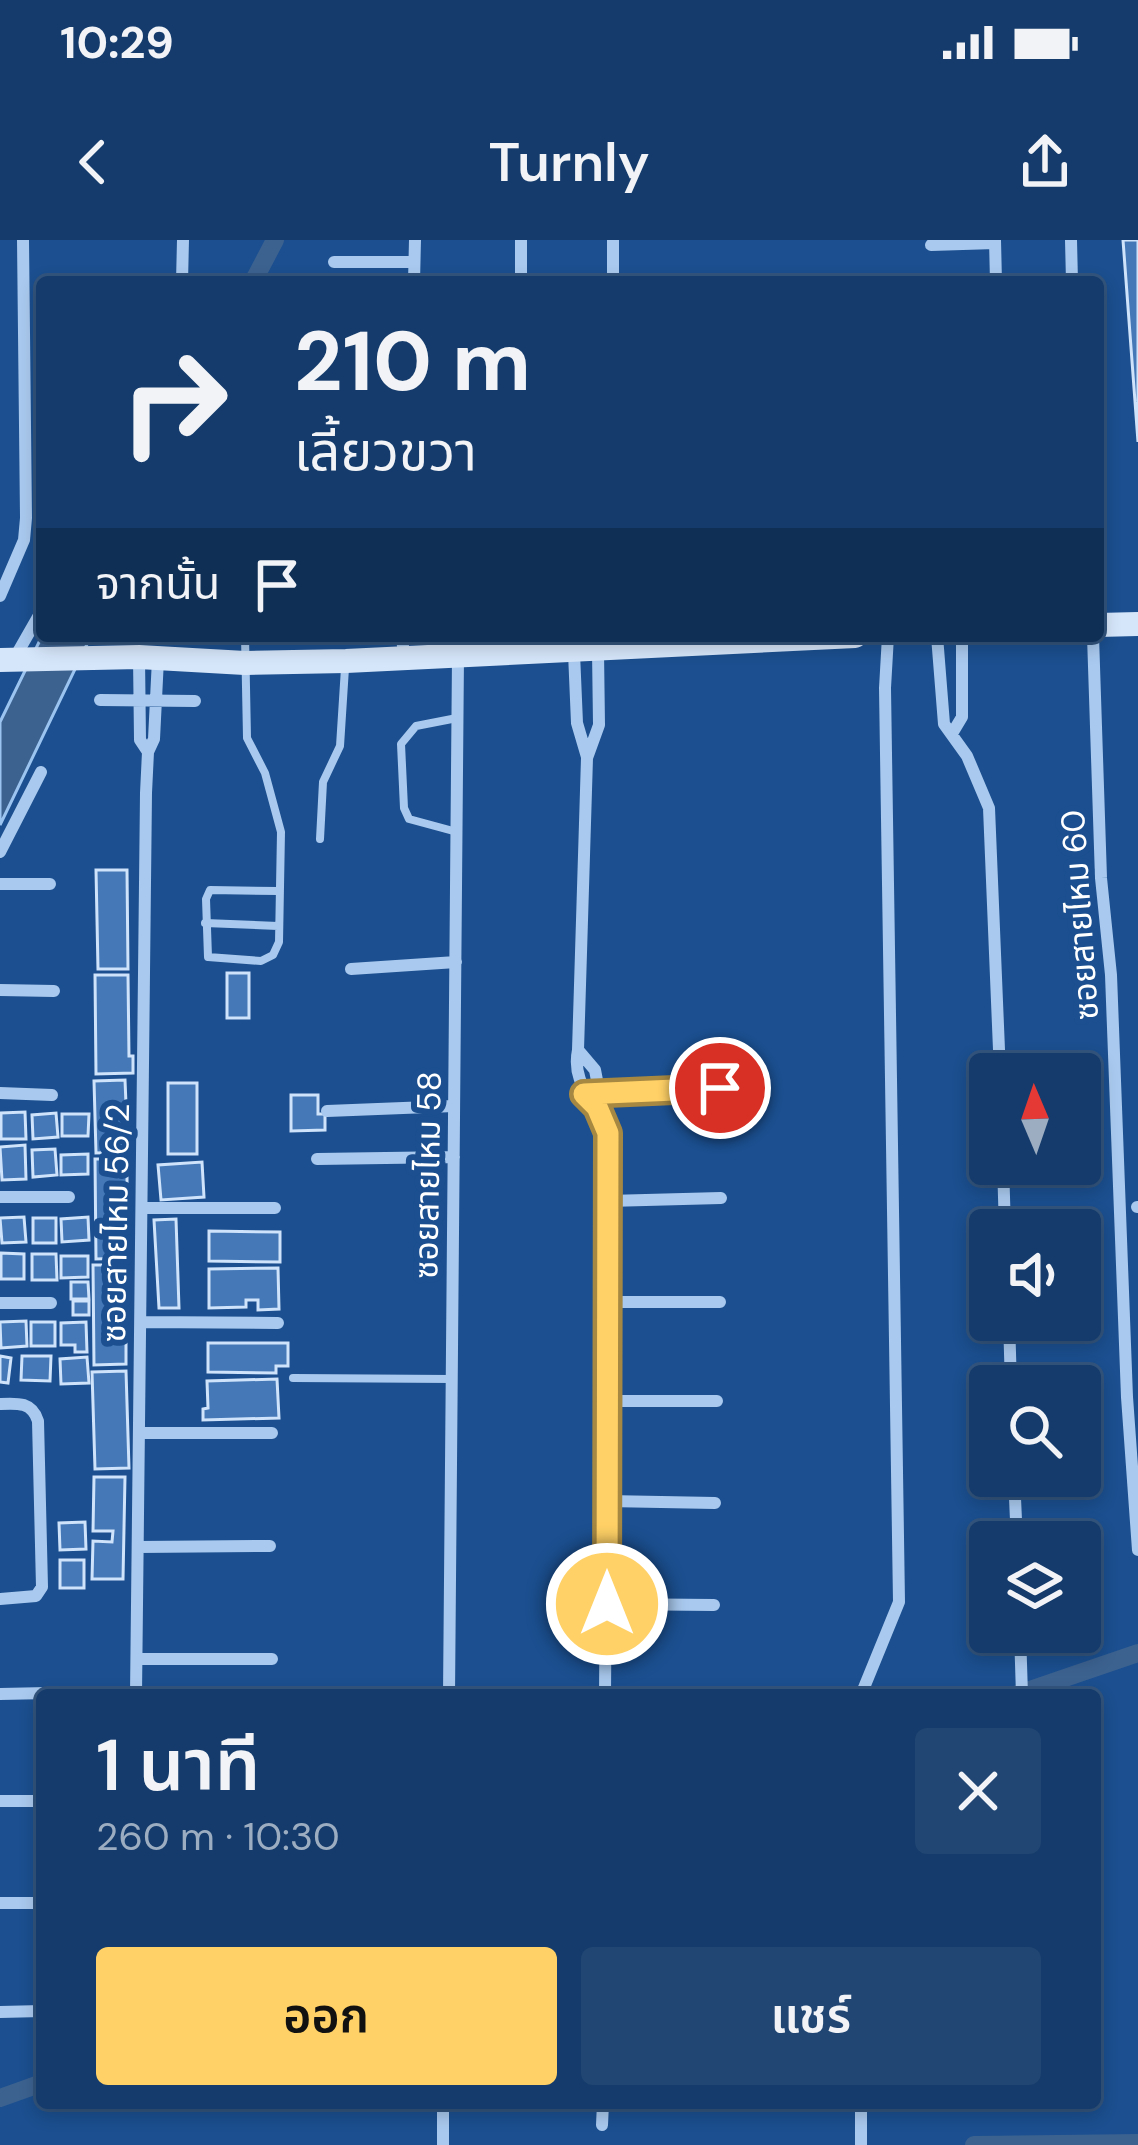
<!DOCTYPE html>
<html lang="th">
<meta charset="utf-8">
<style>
:root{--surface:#143b6b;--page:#214673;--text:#f1f3f6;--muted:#9dadc1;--line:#33557e;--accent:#ffd166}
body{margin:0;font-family:"DM Sans","Noto Sans Thai",sans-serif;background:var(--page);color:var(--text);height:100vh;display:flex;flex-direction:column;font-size:45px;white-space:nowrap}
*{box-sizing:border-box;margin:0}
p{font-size:39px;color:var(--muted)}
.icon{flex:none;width:66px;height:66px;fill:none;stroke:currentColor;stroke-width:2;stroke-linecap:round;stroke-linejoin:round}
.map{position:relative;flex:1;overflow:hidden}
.panel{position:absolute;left:36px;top:1449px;width:1065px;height:420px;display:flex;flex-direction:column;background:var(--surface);border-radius:12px;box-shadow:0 6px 18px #0003,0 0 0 3px var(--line)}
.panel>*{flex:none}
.top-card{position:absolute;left:36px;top:36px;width:1068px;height:366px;border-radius:12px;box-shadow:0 6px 18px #0003,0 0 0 3px var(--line);background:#143b6b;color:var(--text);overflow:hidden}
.needle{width:78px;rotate:358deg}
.fabs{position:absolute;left:969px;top:813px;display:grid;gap:24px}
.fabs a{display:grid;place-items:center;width:132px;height:132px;border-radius:12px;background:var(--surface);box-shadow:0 6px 18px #0003,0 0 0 3px var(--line);font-size:60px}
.pin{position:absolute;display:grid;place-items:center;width:102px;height:102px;color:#fff;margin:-51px;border:6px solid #fff;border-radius:50%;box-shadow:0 3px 12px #0007}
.me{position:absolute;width:132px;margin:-66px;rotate:0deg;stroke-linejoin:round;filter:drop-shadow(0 0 9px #0008)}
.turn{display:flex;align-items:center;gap:42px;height:252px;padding:0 60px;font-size:54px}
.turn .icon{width:156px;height:156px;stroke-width:2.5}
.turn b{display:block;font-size:84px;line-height:102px}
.then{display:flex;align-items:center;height:114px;padding:0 60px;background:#0003;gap:24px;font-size:45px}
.round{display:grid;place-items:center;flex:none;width:126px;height:126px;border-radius:12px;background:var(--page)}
.summary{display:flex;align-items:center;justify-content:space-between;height:204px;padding:0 60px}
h1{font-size:72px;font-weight:600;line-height:90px}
.cta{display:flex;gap:24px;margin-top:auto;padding:24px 60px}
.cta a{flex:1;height:138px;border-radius:12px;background:var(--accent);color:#111;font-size:48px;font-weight:600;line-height:138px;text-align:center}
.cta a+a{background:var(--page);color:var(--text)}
.status{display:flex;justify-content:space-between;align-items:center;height:84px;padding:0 60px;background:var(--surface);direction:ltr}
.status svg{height:33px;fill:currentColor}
header{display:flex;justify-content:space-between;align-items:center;height:156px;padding:0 60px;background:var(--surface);font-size:54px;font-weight:600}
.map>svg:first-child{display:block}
.water{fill:#3c6290;stroke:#9cc4f0;stroke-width:3}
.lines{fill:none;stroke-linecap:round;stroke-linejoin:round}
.canal{stroke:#3c6290;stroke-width:18}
.building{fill:#4478b7;stroke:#cfe3fa;stroke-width:3}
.service{stroke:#a9c9ee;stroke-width:8}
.minor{stroke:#a9c9ee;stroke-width:12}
.secondary{stroke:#d6e6fa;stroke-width:24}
.route-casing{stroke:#a68842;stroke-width:30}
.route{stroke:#ffd166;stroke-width:21}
.labels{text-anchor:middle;stroke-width:12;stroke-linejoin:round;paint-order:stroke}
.street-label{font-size:33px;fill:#fff;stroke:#1b4f8f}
</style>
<div class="status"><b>10:29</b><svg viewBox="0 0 49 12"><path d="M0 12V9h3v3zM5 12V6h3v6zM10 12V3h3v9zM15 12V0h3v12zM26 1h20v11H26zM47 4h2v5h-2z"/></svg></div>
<header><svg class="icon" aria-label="back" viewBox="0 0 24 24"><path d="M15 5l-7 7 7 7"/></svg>Turnly<svg class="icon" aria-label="share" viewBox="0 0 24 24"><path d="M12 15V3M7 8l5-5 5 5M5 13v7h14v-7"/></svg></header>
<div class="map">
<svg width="1138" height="1905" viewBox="0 0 1138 1905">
<rect width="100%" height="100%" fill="#1b4f8f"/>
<path class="water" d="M42,396H91L0,585V482Z"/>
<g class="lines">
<path class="canal" d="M253,42L275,0
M1015,1455L1138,1413
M0,1858L42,1843
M974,1905L1138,1903"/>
</g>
<path class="building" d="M1123,0H1138V202Z
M96,630H127L128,729H98Z
M227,733H249V778H227Z
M95,735H128L129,816H133V833L96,834Z
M125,840L128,912L96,913L94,841Z
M168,843H197V914H168Z
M291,855H318V874H325V890L291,891Z
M25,872L26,899H1V873Z
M56,873L58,897L33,899L32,875Z
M62,874H89L88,896H62Z
M25,905L26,939L2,940L0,907Z
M55,909L57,935L33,937L32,910Z
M88,914V934L61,935V915Z
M95,919H127V1018L96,1019Z
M202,922L204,957L161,960L158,925Z
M24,977L26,1002L2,1003L0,978Z
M88,977L89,1000L62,1002L61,979Z
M33,978H56V1003H33Z
M176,979L179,1068H159L154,980Z
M209,991L280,992V1022L209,1021Z
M1,1013L24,1014V1039H1Z
M32,1014H56L57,1040H32Z
M61,1016H88V1037L61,1038Z
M93,1025H126V1124L94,1125Z
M278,1028L279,1069L258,1070V1060H246V1067L209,1068V1029Z
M71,1042H88L89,1059H71Z
M73,1061H89V1075H73Z
M26,1081L27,1106L1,1108L0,1082Z
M31,1082H55V1106H31Z
M86,1082L87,1112H75V1105H61V1083Z
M208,1103H288V1126H276V1133L208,1132Z
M0,1116L11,1118L8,1143L0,1142Z
M22,1116H51L50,1141L21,1140Z
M87,1117L89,1143L61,1144L60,1119Z
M126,1131L129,1228L95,1229L92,1132Z
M277,1139L279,1178L203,1180V1169L208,1168L207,1141Z
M94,1237H125L123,1339H92L93,1301L112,1302L113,1291H93Z
M85,1282L86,1309L60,1310L59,1283Z
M60,1320H84V1348H60Z"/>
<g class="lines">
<path class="service" d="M245,396L247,498L265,533L281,592L279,702L273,715L261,721L208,717L206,659L210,650L278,651
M457,478L416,486L401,504L404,568L409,579L457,592
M320,599L323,542L340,506L345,428
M205,683L278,686
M293,1138L452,1139"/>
<path class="minor" d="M613,0V42
M995,0L996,42
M1071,0L1072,42
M931,5L995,3
M334,22H414
M182,42L183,0
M414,42L415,0
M521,42V0
M0,356L24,300L26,278L23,0
M402,396L404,417
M937,396L944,484L967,516L989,568L1000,834
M1093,396L1101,638L1111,735L1127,1157L1138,1310
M598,411L599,485L587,518L578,810C570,849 603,864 609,900L605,1455
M574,413L577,483L587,517
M139,417L140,500L148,512
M14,419L42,370
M100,460L195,461
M953,492L962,477V396
M0,612L41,532
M0,644H50
M351,729L456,722
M0,750L54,751
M578,810L595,830L600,856
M0,853L52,855
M584,854L720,848
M327,871L454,866
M317,919L454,917
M1003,924L1005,990
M0,957H69
M608,961L721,958
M1137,967H1138
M142,968H275
M609,1062H720
M0,1063H51
M1009,1080L1011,1146
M141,1082L278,1083
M608,1161H717
M0,1164C18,1163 32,1162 38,1181L42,1347L36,1356L0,1359
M139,1193H272
M1014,1236L1017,1302
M607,1261L715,1263
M138,1307L270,1306
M607,1364L714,1365
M1020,1392L1022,1455
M137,1419H272
M0,1454L48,1453
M136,1455L146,553L148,512L154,499L158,419
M449,1455L458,416
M861,1455L899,1362L885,448L888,396
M0,1561H42
M0,1663H42
M0,1772L42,1771
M443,1863V1905
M861,1863V1905
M602,1885L603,1863"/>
<path class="secondary" d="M1098,385L1138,384
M0,420L139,417L245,423L346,421L855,396"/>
</g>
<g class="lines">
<g class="route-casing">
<path id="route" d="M607,1364L608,893L597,867L584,854L720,848"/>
</g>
<use href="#route" class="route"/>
</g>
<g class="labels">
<g class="street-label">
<text transform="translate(1079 675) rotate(-94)" y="12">ซอยสายไหม 60</text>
<text transform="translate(427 935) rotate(-89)" y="12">ซอยสายไหม 58</text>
<text transform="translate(115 983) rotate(-89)" y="12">ซอยสายไหม 56/2</text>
</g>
</g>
</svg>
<div class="fabs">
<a><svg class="needle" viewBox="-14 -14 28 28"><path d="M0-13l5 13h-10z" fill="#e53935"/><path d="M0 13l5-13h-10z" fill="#9dadc1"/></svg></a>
<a><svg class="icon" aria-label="sound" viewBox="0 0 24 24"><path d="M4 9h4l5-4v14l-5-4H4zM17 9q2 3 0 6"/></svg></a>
<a><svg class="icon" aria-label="search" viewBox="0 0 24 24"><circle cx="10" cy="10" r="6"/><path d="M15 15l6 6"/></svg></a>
<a><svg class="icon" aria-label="layers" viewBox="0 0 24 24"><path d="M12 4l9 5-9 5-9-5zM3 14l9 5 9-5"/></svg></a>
</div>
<div class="pin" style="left:720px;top:848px;background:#d93025"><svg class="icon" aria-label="arrive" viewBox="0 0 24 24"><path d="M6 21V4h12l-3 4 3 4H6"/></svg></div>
<svg class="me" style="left:607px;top:1364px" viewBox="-20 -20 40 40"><circle r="17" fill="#ffd166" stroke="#fff" stroke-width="3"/><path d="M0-11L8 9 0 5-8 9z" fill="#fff"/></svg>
<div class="top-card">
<div class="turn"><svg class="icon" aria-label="right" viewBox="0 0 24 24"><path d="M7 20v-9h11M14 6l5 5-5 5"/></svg><div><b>210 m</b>เลี้ยวขวา</div></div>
<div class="then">จากนั้น<svg class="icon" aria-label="arrive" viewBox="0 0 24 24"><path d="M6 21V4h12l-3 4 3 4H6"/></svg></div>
</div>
<section class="panel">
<div class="summary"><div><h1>1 นาที</h1><p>260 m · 10:30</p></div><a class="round"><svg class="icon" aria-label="close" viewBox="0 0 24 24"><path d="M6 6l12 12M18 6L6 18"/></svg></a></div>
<div class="cta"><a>ออก</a><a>แชร์</a></div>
</section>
</div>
